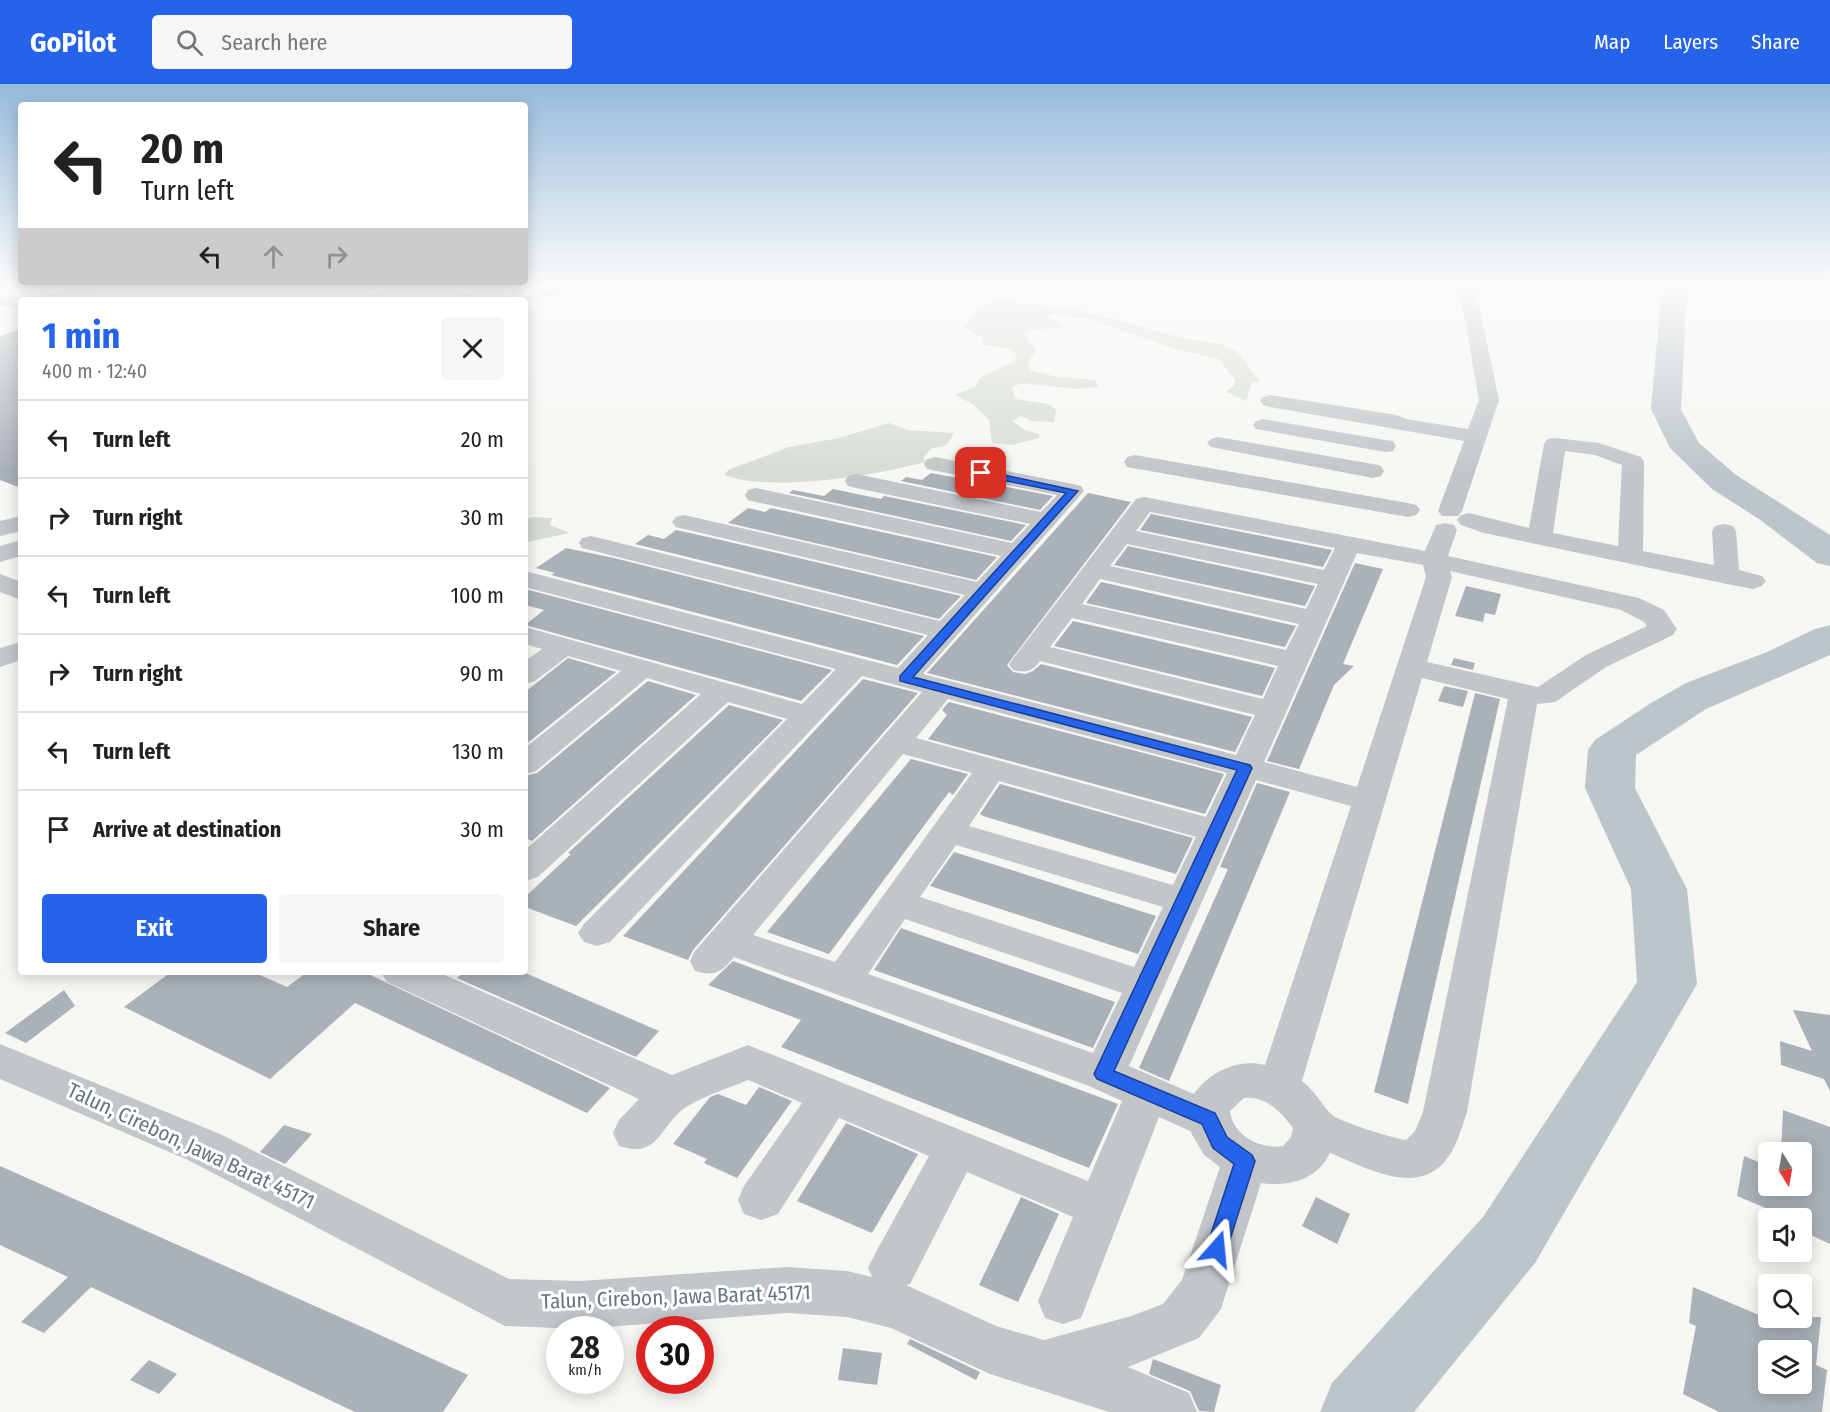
<!DOCTYPE html>
<meta charset="utf-8">
<style>
:root{--surface:#fff;--page:#f6f6f6;--text:#222;--muted:#767676;--line:#e0e0e0;--accent:#2563eb}
body{margin:0;font-family:"Fira Sans Condensed",sans-serif;background:var(--page);color:var(--text);height:100vh;display:flex;flex-direction:column;font-size:22px;white-space:nowrap}
*{box-sizing:border-box;margin:0}
p{font-size:20px;color:var(--muted)}
.icon{flex:none;width:33px;height:33px;fill:none;stroke:currentColor;stroke-width:2;stroke-linecap:round;stroke-linejoin:round}
.map{position:relative;flex:1;overflow:hidden}
.panel{position:absolute;left:18px;top:213px;width:510px;height:678px;display:flex;flex-direction:column;background:var(--surface);border-radius:6px;box-shadow:0 3px 15px #0003}
.panel>*{flex:none}
.hud{position:absolute;left:18px;top:18px;width:510px;height:183px;border-radius:6px;box-shadow:0 3px 15px #0003;background:#fff;color:var(--text);overflow:hidden}
.needle{width:39px;rotate:169deg}
.controls{position:absolute;left:1758px;top:1058px;display:grid;gap:12px}
.controls a{display:grid;place-items:center;width:54px;height:54px;border-radius:6px;background:var(--surface);box-shadow:0 3px 15px #0003;font-size:30px}
.speed{position:absolute;left:546px;top:1232px;display:flex;gap:12px;font-size:30px;font-weight:700;text-align:center}
.speed>*{display:grid;place-content:center;width:78px;height:78px;border-radius:50%;background:var(--surface);box-shadow:0 3px 15px #0003;line-height:1}
.speed small{font-size:15px;font-weight:400}
.speed .limit{border:9px solid #d22;background:#fff;color:#111}
.pin{position:absolute;display:grid;place-items:center;width:51px;height:51px;color:#fff;margin:-26px;border-radius:12px;box-shadow:0 3px 9px #0006}
.me{position:absolute;width:66px;margin:-33px;rotate:18deg;stroke-linejoin:round;filter:drop-shadow(0 0 4px #0008)}
.turn{display:flex;align-items:center;gap:21px;height:126px;padding:0 24px;font-size:27px}
.turn .icon{width:78px;height:78px;stroke-width:2.5}
.turn b{display:block;font-size:42px;line-height:51px}
.lanes{display:flex;align-items:center;height:57px;padding:0 24px;background:#0003;justify-content:center;gap:30px;direction:ltr}
.lanes .off{opacity:.35}
.round{display:grid;place-items:center;flex:none;width:63px;height:63px;border-radius:6px;background:var(--page)}
.overview{display:flex;align-items:center;justify-content:space-between;height:102px;padding:0 24px}
h1{font-size:36px;font-weight:700;line-height:45px;color:var(--accent)}
.cta{display:flex;gap:12px;margin-top:auto;padding:12px 24px}
.cta a{flex:1;height:69px;border-radius:6px;background:var(--accent);color:#fff;font-size:24px;font-weight:700;line-height:69px;text-align:center}
.cta a+a{background:var(--page);color:var(--text)}
ul{padding:0;list-style:none}
li{display:flex;align-items:center;gap:18px;height:78px;padding:0 24px;border-top:2px solid var(--line)}
li div{flex:1}
li b{display:block;font-size:22px}
li em{font-style:normal}
header{display:flex;align-items:center;gap:36px;box-sizing:border-box;height:84px;padding:0 30px;background:var(--accent);color:#fff}
header strong{font-size:28px}
nav{display:flex;gap:33px;margin-inline-start:auto;font-size:21px}
.search{width:420px;height:54px;background:var(--page);display:flex;align-items:center;gap:15px;box-sizing:border-box;padding:0 21px;border-radius:6px;color:var(--muted);font-size:22px}
.map>svg:first-child{display:block}
.green{fill:#d7ddd4}
.lines{fill:none;stroke-linecap:round;stroke-linejoin:round}
.stream{stroke:#bcc5ca;stroke-width:4.5}
.river{fill:#bcc5ca;fill-rule:evenodd}
.building{fill:#aab1b8;fill-rule:evenodd}
.highway-casing{stroke:#b5b8bb;stroke-width:2}
.street{fill:#c2c6c9;fill-rule:evenodd}
.highway{fill:#fff;fill-rule:evenodd}
.route{fill:#2563eb;stroke:#184099;stroke-width:1.5}
.labels{text-anchor:middle;stroke-width:6;stroke-linejoin:round;paint-order:stroke}
.near-street-label{font-size:21px;fill:#667584;stroke:#fff}
</style>
<header>
<strong>GoPilot</strong>
<div class="search"><svg class="icon" aria-label="search" viewBox="0 0 24 24"><circle cx="10" cy="10" r="6"/><path d="M15 15l6 6"/></svg>Search here</div>
<nav><a>Map</a><a>Layers</a><a>Share</a></nav>
</header>
<div class="map">
<svg width="1830" height="1328" viewBox="0 0 1830 1328">
<rect width="100%" height="100%" fill="#f6f7f3"/>
<path class="green" d="M1003,217L1080,226L1182,254L1221,260L1235,266L1241,272L1260,298H1252L1246,317L1226,308L1234,301L1235,296L1219,275L1173,264L1089,235L1053,230L1047,233L1069,243L1029,246L1025,250L1036,266L1029,277L1030,286L1057,293L1095,296L1098,303L1076,305L1023,299L1014,302L1012,306L1016,315L1048,320L1056,326L1054,338L1031,337L1021,332L1012,337L1025,346L1039,350V354L1012,361L992,359L989,336L974,321L955,311L976,302L979,294L1014,278L1017,271L1010,265L984,261L983,254L962,242L976,231L975,225L985,220Z
M889,339L908,346L954,349L946,362L932,364L924,373L925,378C879,391 768,409 725,391L728,386L789,363L839,354Z
M534,433L552,434L550,441L569,449L528,458L525,455V435Z"/>
<g class="lines">
<path class="stream" d="M520,216L582,202"/>
<path class="river" d="M1667,202H1701L1698,207L1689,209L1686,223L1681,325L1699,359L1736,391L1830,451V482L1817,479L1759,435L1712,405L1670,364L1651,325L1660,223Z
M1830,541V571L1706,625L1636,671L1635,704L1687,805L1697,900L1535,1179L1414,1328H1320L1332,1299L1483,1133L1637,898L1631,805L1585,704L1588,666L1595,656L1651,619L1686,599L1767,568L1815,545Z"/>
</g>
<path class="building" d="M71,202H120L90,216H37Z
M21,244V404L0,396V253Z
M931,389L1012,404L1053,412L1040,426L901,397L906,393L922,396Z
M833,405L881,415L884,412L1026,441L1011,457L789,409L793,406L824,412Z
M1088,409L1131,418L1007,581L1013,588L1025,590L1033,587L1041,580L1252,633L1235,668L927,589Z
M748,424L765,428L771,424L997,473L976,496L728,439Z
M1151,430L1332,466L1323,483L1140,446Z
M676,446L708,453L961,512L939,535L635,460L648,451L664,455Z
M1128,462L1315,502L1305,522L1114,481Z
M566,464L614,474L924,552L897,581L551,491L555,489L536,484Z
M1355,479L1383,485L1343,580L1354,582L1334,601L1299,685L1267,677Z
M1101,498L1296,542L1285,563L1086,519Z
M1466,502L1501,510L1495,531L1485,529L1483,538L1455,532Z
M529,506L832,586L801,617L525,541L544,526L525,521V509Z
M1073,537L1275,584L1262,612L1054,562Z
M568,574L616,588L525,661V608Z
M1454,574L1475,579L1473,586L1451,581Z
M863,595L918,609L693,866L688,876L623,852Z
M648,597L696,611L532,757L525,754V692L537,689Z
M1444,602L1468,607L1463,623L1438,617Z
M1475,609L1500,615L1408,1020L1374,1008Z
M949,618L1224,690L1205,730L928,655L947,631L942,626Z
M729,621L783,636L576,842L525,823V813L571,770L568,769Z
M911,675L968,690L953,711L949,708L829,870L767,848Z
M1257,699L1290,708L1169,997L1139,984L1228,785L1220,783Z
M1000,700L1193,754L1176,790L983,732L980,730Z
M954,768L1002,783L1156,832L1138,870L930,802Z
M901,844L915,849L1115,918L1093,964L874,886Z
M733,877L1118,1020L1089,1084L781,963L801,936L708,901Z
M171,888H253L287,903L307,888H364L610,1004L587,1029L355,919L270,995L124,923Z
M464,888H523L659,947L636,973L457,894Z
M64,906L75,922L26,959L5,949Z
M1793,926L1830,931V1007L1824,995L1781,981L1780,957L1812,967Z
M759,1003L792,1017L737,1094L704,1079L707,1075L673,1060L710,1013L718,1010L746,1021Z
M1783,1026L1830,1043V1160L1802,1147V1134H1780V1130L1737,1112L1744,1072L1768,1082V1101H1802V1068H1781Z
M846,1039L918,1070L872,1149L797,1117Z
M284,1041L312,1050L285,1080L260,1068Z
M0,1082L369,1246L468,1291L443,1328H355L91,1203L44,1249L21,1238L68,1193L0,1161Z
M1021,1113L1059,1130L1018,1218L979,1201Z
M1316,1113L1350,1130L1337,1160L1302,1142Z
M1693,1203L1766,1234L1821,1233L1816,1281L1827,1286L1822,1328H1719L1683,1310L1696,1242L1689,1239ZM1768,1266H1802V1299H1768Z
M910,1255L980,1288L976,1296L907,1260Z
M843,1264L882,1269L877,1301L838,1296Z
M1153,1275L1221,1301L1214,1328L1199,1327L1190,1307L1149,1290Z
M149,1276L177,1290L159,1310L130,1296Z"/>
<g class="lines">
<g class="highway-casing">
<path id="highway" d="M0,202H22L20,206L0,212Z"/>
</g>
<path class="street" d="M124,202C142,201 217,197 227,209L219,214L132,207Z
M402,202C417,202 477,206 485,216H447L409,210L387,216L368,214L370,211Z
M1459,202H1475L1499,316L1462,427L1458,432H1442L1438,427L1464,357L1270,323L1263,321L1260,317L1263,313L1270,311L1397,331L1406,335L1468,345L1479,316Z
M0,212L28,216H21V223L0,222Z
M1263,335L1385,356L1393,357L1396,362L1393,367L1385,368L1256,345L1253,341L1256,337Z
M1218,353L1373,380L1381,382L1384,387L1381,392L1373,394L1211,363L1207,359L1211,355Z
M1555,354L1599,359L1641,373L1644,378L1643,467L1714,481L1712,447L1715,442L1724,440L1733,442L1736,447L1739,486L1762,492L1766,497L1762,502L1753,505L1727,500L1484,449L1461,441L1457,436L1461,431L1469,429L1529,444L1544,360L1547,355ZM1565,367L1595,371L1622,381L1618,462L1553,449Z
M1135,371L1408,419L1416,421L1420,426L1416,431L1408,433L1127,383L1124,378L1127,373Z
M935,373L1073,400L1081,402L1084,407L923,590L1236,671L1255,631L1040,577C1032,588 1026,589 1013,586L1009,580L1136,415L1144,413L1425,467L1436,441L1445,439L1454,441L1457,446L1448,472L1639,514L1664,526L1677,545L1673,551L1606,583L1555,618L1537,620L1467,1028C1462,1042 1458,1059 1449,1072C1420,1115 1367,1084 1330,1069C1317,1096 1289,1103 1261,1099L1221,1225L1199,1254L1128,1283L1189,1309L1197,1328H1109L990,1290L891,1244L847,1233L787,1229L580,1245L505,1242L188,1076L0,995V960L220,1050L509,1195L580,1197L787,1183L847,1187L872,1193L868,1184L876,1168L929,1072L839,1034L778,1130L761,1136L744,1130L738,1116L744,1102L802,1019L748,996C729,1004 706,1011 688,1022C660,1038 661,1076 619,1062L613,1049L619,1036L639,1015L387,898L381,888H438L672,991L748,961L1088,1097L1122,1017L1089,1002L734,873C722,888 714,893 695,887L690,877L695,867L922,608L862,592L610,858L597,862L584,858L578,849L584,840L787,635L728,618L538,793L525,797V766L701,610L647,594L536,687L525,690V664L621,587L568,572L535,597L525,600V577L542,565L525,560V543L802,620L836,585L525,503V487L898,584L928,551L582,464L579,459L582,454L591,452L940,537L965,511L684,445L676,443L672,438L676,433L684,431L977,498L1001,472L756,418L748,416L745,411L748,406L756,404L1012,459L1030,440L856,404L848,402L845,397L848,392L856,390L1041,428L1057,411L927,385L924,380L927,375ZM1150,428L1335,464L1324,486L1136,447ZM1127,460L1318,500L1306,525L1110,482ZM1357,469L1423,481L1426,493L1357,703L1264,678ZM1450,487L1621,526L1644,538L1647,542L1586,571L1538,603L1427,578L1452,493ZM1100,495L1299,540L1286,566L1082,520ZM1072,534L1278,582L1263,615L1050,563ZM1422,594L1508,615L1423,1028L1415,1047L1406,1056C1393,1054 1338,1038 1330,1029C1320,1018 1315,1007 1302,997ZM948,615L1227,689L1206,733L916,654ZM903,670L972,689L835,878L753,851ZM1256,696L1351,722L1265,981C1238,974 1209,988 1194,1010L1129,982ZM999,697L1196,753L1173,801L969,742ZM956,761L1163,823L1134,883L920,813ZM905,835L1122,909L1093,969L868,890ZM1244,1014C1266,1012 1280,1027 1293,1044L1291,1053L1283,1062C1261,1066 1232,1051 1230,1027ZM1159,1033L1190,1047L1204,1071L1220,1083L1182,1196L1163,1220L1131,1232L1044,1256L996,1242L906,1201L910,1200L967,1088L1073,1133L1038,1217L1045,1234L1063,1240L1081,1234Z
M21,432V447L0,452V437Z
M21,456V472L0,478V462Z
M0,490L21,498V516L0,508Z
M21,558V576L0,583V564Z"/>
<use href="#highway" class="highway"/>
</g>
<linearGradient id="sky" x2="0" y2="1"><stop stop-color="#96bbdc"/><stop offset="0.52" stop-color="#fbfbfa"/><stop offset="1" stop-color="#fbfbfa" stop-opacity="0"/></linearGradient>
<rect width="1830" height="388" fill="url(#sky)"/>
<path class="route" d="M981,386L1078,407L913,593L1250,681L1252,684L1114,987L1215,1029L1227,1053L1252,1071L1255,1077L1227,1165L1224,1172L1217,1174L1209,1172L1206,1165L1234,1080L1213,1064L1202,1040L1097,995L1094,990L1237,686L900,597V592L1066,409L978,391L976,389Z"/>
<g class="labels">
<g class="near-street-label">
<text transform="translate(191 1062) rotate(25)" y="7">Talun, Cirebon, Jawa Barat 45171</text>
<text transform="translate(676 1213) rotate(-2)" y="7">Talun, Cirebon, Jawa Barat 45171</text>
</g>
</g>
</svg>
<div class="controls">
<a><svg class="needle" viewBox="-14 -14 28 28"><path d="M0-13l5 13h-10z" fill="#e53935"/><path d="M0 13l5-13h-10z" fill="#767676"/></svg></a>
<a><svg class="icon" aria-label="sound" viewBox="0 0 24 24"><path d="M4 9h4l5-4v14l-5-4H4zM17 9q2 3 0 6"/></svg></a>
<a><svg class="icon" aria-label="search" viewBox="0 0 24 24"><circle cx="10" cy="10" r="6"/><path d="M15 15l6 6"/></svg></a>
<a><svg class="icon" aria-label="layers" viewBox="0 0 24 24"><path d="M12 4l9 5-9 5-9-5zM3 14l9 5 9-5"/></svg></a>
</div>
<div class="speed"><div>28<small>km/h</small></div><div class="limit">30</div></div>
<div class="pin" style="left:981px;top:389px;background:#d93025"><svg class="icon" aria-label="arrive" viewBox="0 0 24 24"><path d="M6 21V4h12l-3 4 3 4H6"/></svg></div>
<svg class="me" style="left:1217px;top:1165px" viewBox="-20 -20 40 40"><path d="M0-17L14 15 0 8-14 15z" fill="#2563eb" stroke="#fff" stroke-width="4"/></svg>
<div class="hud">
<div class="turn"><svg class="icon" aria-label="left" viewBox="0 0 24 24"><path d="M17 20v-9H6M10 6l-5 5 5 5"/></svg><div><b>20 m</b>Turn left</div></div>
<div class="lanes"><svg class="icon" aria-label="left" viewBox="0 0 24 24"><path d="M17 20v-9H6M10 6l-5 5 5 5"/></svg><svg class="icon off" aria-label="ahead" viewBox="0 0 24 24"><path d="M12 20V5M6 11l6-6 6 6"/></svg><svg class="icon off" aria-label="right" viewBox="0 0 24 24"><path d="M7 20v-9h11M14 6l5 5-5 5"/></svg></div>
</div>
<section class="panel">
<div class="overview"><div><h1>1 min</h1><p>400 m · 12:40</p></div><a class="round"><svg class="icon" aria-label="close" viewBox="0 0 24 24"><path d="M6 6l12 12M18 6L6 18"/></svg></a></div>
<ul>
<li><svg class="icon" aria-label="left" viewBox="0 0 24 24"><path d="M17 20v-9H6M10 6l-5 5 5 5"/></svg><div><b>Turn left</b></div><em>20 m</em></li>
<li><svg class="icon" aria-label="right" viewBox="0 0 24 24"><path d="M7 20v-9h11M14 6l5 5-5 5"/></svg><div><b>Turn right</b></div><em>30 m</em></li>
<li><svg class="icon" aria-label="left" viewBox="0 0 24 24"><path d="M17 20v-9H6M10 6l-5 5 5 5"/></svg><div><b>Turn left</b></div><em>100 m</em></li>
<li><svg class="icon" aria-label="right" viewBox="0 0 24 24"><path d="M7 20v-9h11M14 6l5 5-5 5"/></svg><div><b>Turn right</b></div><em>90 m</em></li>
<li><svg class="icon" aria-label="left" viewBox="0 0 24 24"><path d="M17 20v-9H6M10 6l-5 5 5 5"/></svg><div><b>Turn left</b></div><em>130 m</em></li>
<li><svg class="icon" aria-label="arrive" viewBox="0 0 24 24"><path d="M6 21V4h12l-3 4 3 4H6"/></svg><div><b>Arrive at destination</b></div><em>30 m</em></li>
</ul>
<div class="cta"><a>Exit</a><a>Share</a></div>
</section>
</div>
